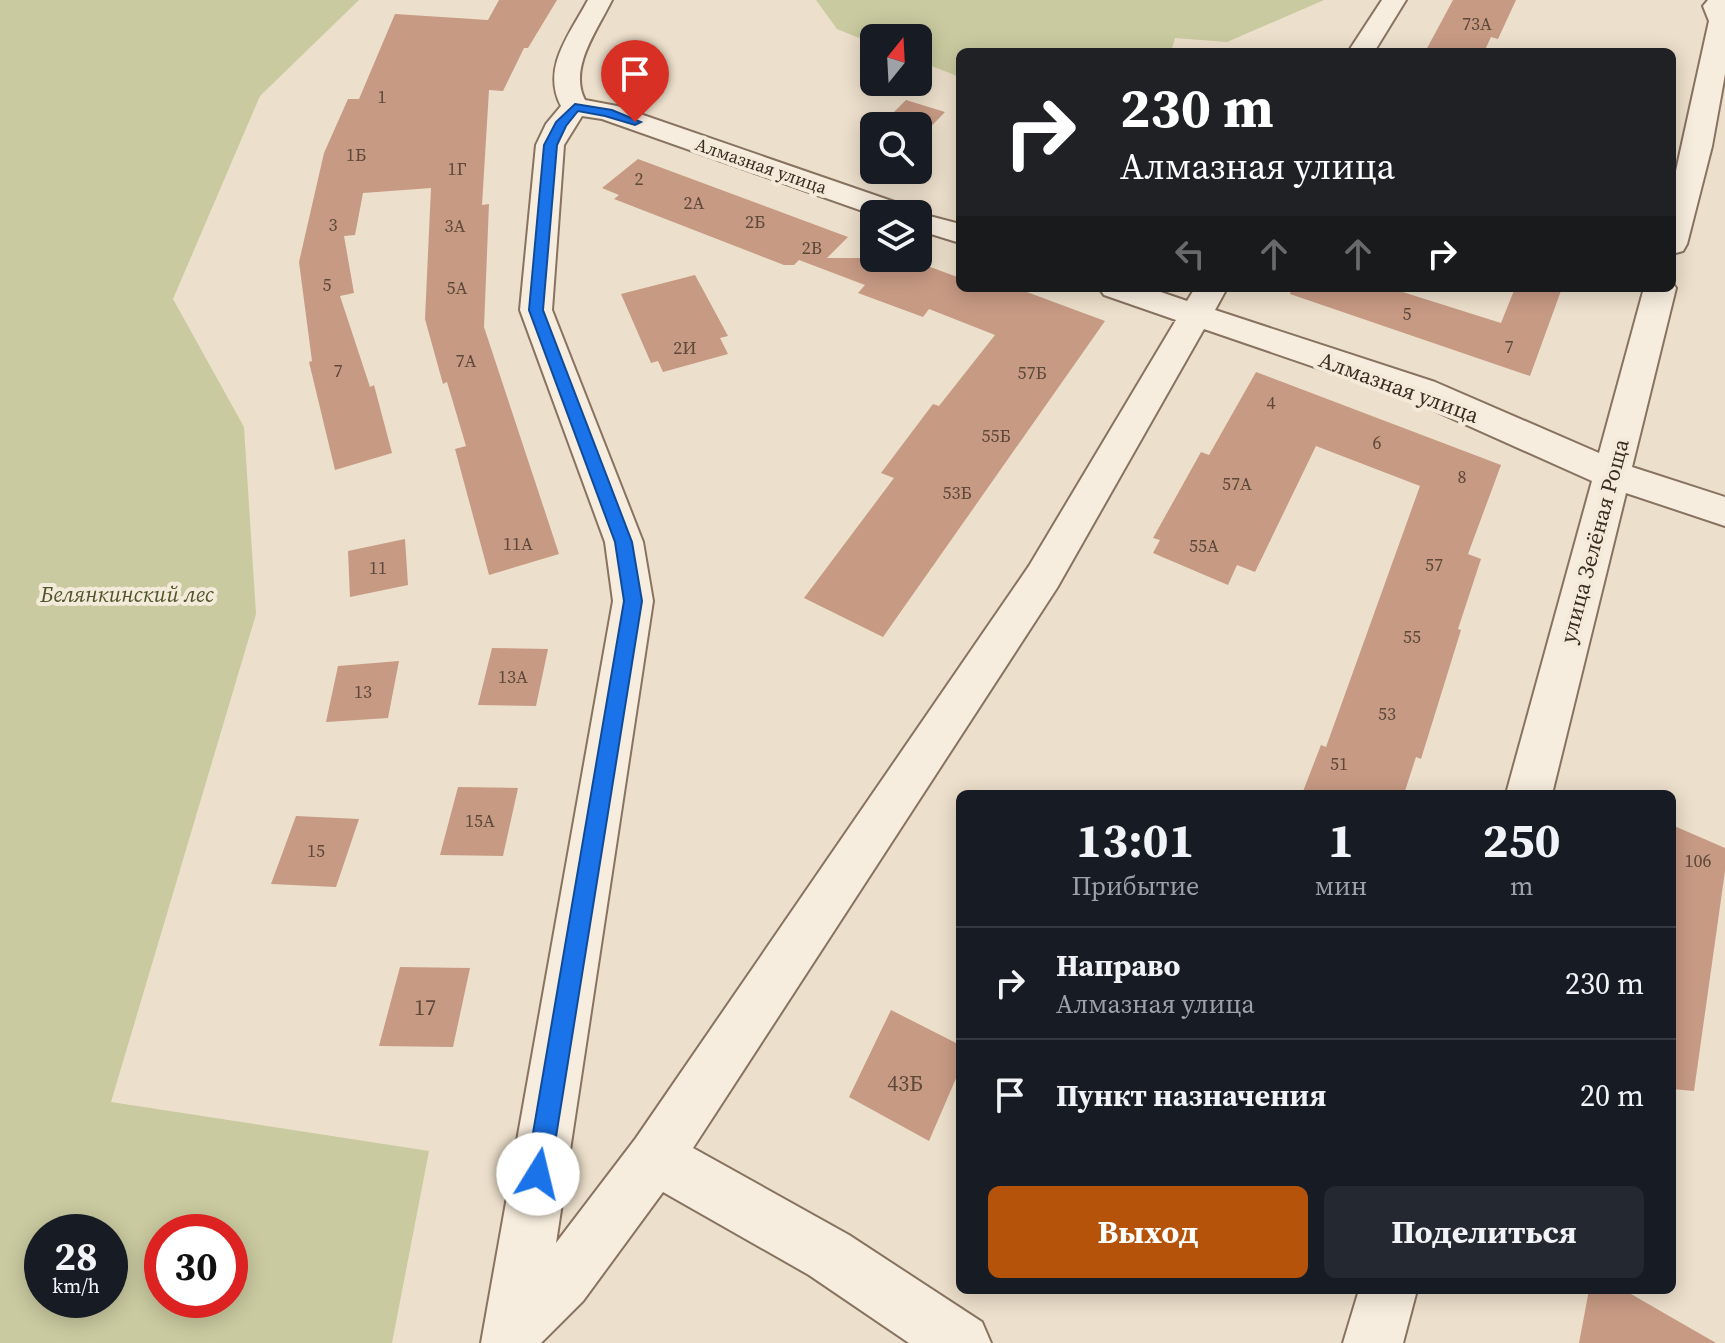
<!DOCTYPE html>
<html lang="ru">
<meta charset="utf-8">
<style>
:root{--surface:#171b24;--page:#242831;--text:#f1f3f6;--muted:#9ea1a6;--line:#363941;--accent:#b45309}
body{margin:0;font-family:"Source Serif 4",serif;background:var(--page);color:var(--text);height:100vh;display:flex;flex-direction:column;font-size:30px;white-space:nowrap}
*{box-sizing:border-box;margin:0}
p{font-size:26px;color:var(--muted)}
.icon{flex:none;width:44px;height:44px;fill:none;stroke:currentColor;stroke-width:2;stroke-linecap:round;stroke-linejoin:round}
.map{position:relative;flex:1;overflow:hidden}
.sheet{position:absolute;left:956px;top:790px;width:720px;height:504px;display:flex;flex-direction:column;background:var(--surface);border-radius:12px;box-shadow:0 4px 20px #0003}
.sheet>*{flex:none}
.top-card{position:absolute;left:956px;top:48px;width:720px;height:244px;border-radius:12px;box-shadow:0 4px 20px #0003;background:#202124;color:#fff;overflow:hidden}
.needle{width:52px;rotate:18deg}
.fabs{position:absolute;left:860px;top:24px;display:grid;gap:16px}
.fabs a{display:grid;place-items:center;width:72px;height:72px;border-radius:12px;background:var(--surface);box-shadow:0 4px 20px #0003;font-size:40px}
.speed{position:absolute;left:24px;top:1214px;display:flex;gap:16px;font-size:40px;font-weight:700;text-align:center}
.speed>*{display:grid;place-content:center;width:104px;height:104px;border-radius:50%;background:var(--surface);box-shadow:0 4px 20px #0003;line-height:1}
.speed small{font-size:20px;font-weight:400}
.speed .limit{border:12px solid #d22;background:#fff;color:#111}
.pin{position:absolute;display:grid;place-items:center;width:68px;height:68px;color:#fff;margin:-82px -34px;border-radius:50% 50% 50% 0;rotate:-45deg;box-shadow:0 0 8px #0007}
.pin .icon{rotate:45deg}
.me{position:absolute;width:88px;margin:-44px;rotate:9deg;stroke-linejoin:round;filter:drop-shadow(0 0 6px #0008)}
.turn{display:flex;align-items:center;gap:28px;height:168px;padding:0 32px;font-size:36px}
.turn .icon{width:104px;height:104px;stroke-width:2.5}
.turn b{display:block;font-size:56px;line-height:68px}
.lanes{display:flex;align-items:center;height:76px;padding:0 32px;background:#0003;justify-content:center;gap:40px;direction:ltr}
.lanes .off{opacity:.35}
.eta{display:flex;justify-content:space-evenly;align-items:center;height:136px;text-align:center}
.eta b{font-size:48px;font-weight:700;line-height:56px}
.cta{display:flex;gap:16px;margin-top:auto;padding:16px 32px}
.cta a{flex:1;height:92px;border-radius:12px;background:var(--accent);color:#fff;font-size:32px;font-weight:700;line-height:92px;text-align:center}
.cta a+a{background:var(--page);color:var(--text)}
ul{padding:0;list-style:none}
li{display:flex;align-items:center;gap:24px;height:112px;padding:0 32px;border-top:2px solid var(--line)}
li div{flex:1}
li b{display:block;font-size:30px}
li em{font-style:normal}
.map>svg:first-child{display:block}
.green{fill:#c9ca9f;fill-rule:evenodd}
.building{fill:#c79a84}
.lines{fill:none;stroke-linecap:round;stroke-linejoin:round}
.street-casing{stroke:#887260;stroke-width:4}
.street{fill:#f7edde;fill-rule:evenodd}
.route{fill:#1a73e8;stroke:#114b97;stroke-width:2}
.labels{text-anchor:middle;stroke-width:8;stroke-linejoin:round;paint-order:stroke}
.number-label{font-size:18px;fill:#5d483a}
.far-street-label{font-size:18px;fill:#3a2c22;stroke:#f4eada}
.street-label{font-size:22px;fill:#3a2c22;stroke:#f4eada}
.park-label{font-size:22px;font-style:italic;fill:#4e552a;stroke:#f4eada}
.near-number-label{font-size:22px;fill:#5d483a}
</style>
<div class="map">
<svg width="1725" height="1343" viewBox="0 0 1725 1343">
<rect width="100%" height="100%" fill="#ecdfcb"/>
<path class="green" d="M0,0H359L260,96L173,299L244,427L256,614L111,1102L429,1151L392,1343H0ZM42,1232H110V1300H42ZM162,1232H230V1300H162Z
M816,0H1324L1227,42L1175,38L1171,52H960V77L918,61V38H874V44L837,29Z"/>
<path class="building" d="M499,0H557L528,48H524L503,91L489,90L482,205L489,204L484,327L559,554L489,575L455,449L466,446L447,382L443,384L425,319L431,188L363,193L355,235L344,236L354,293L340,296L370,387L374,385L392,453L335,470L309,362L312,361L299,262L324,153L348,99H359L395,14L488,20Z
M1453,0H1516L1498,39L1491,37L1484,52H1425Z
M906,100L945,112L918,140V126H880Z
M638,159L848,237L827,258H906L960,278V288H1016L1105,321L883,637L804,598L894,478L881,473L933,404L939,406L995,335L929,309L923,317L858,293L865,285L799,260L794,265H784L614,199L619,195L602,188Z
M695,275L728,336L720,338L728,354L663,372L658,361L651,363L621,294Z
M1291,288H1390L1501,323L1515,288H1562L1530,376L1290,294Z
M1256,372L1501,465L1468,554L1481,559L1458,629L1461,630L1421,759L1416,757L1404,794H1302L1321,745L1326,747L1420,486L1316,446L1255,572L1237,565L1228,585L1153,553L1160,540L1153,538L1201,452L1209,455Z
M405,539L408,585L350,597L348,551Z
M492,648L548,649L536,706L478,705Z
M399,661L388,718L326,722L338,666Z
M458,787L518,788L503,856L440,855Z
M296,816L359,819L336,887L271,884Z
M1672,825L1725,848V871L1694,1091L1672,1089Z
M400,967L470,968L453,1047L379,1046Z
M891,1010L960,1045V1069L929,1141L849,1097Z
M1589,1290H1624L1716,1343H1579Z"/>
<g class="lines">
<g class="street-casing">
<path id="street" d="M588,0H612C598,29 568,68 585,100L617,106L912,208L914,212L960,224V243L918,230V214L874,215L602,119L582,116L564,145L552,310L643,542L653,601L556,1243L636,1138L1029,566L1176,320L1104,295L1099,288H1149L1187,301L1195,288H1227L1215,310L1435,382L1599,453L1644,288H1672V282L1676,288L1632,467L1725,497V526L1626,493L1552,794H1506L1592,481L1411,400L1204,329L1057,588L693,1148L849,1235L982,1322L991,1343H909L809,1275L663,1192L583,1301L541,1343H481L613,601L605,542L520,310L536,145L546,124L561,106C541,68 570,34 588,0Z
M1382,0H1406L1374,52H1348Z
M1708,0H1725V74L1712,146L1687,244L1683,251L1672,254V189L1709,21L1703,6Z
M1359,1290H1417L1403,1343H1343Z"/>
</g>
<use href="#street" class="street"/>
</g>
<path class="route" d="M575,104L612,110L641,122L635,125L605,116L578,111L566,126L557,145L543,310L632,542L642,601L550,1174L546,1182L538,1186L530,1182L526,1174L624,601L615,542L529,310L544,145L556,122Z"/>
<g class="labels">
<g class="number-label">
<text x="1477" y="30">73А</text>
<text x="382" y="103">1</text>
<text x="356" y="161">1Б</text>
<text x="457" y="175">1Г</text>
<text x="639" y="185">2</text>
<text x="694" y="209">2А</text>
<text x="755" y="228">2Б</text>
<text x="333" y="231">3</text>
<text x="455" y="232">3А</text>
<text x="812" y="254">2В</text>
<text x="327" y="291">5</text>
<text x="457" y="294">5А</text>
<text x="1407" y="320">5</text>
<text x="1509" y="353">7</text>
<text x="685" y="354">2И</text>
<text x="466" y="367">7А</text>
<text x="338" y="377">7</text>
<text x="1032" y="379">57Б</text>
<text x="1271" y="409">4</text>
<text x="996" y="442">55Б</text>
<text x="1377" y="449">6</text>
<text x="1462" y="483">8</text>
<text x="1237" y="490">57А</text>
<text x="957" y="499">53Б</text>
<text x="518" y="550">11А</text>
<text x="1204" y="552">55А</text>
<text x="1434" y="571">57</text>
<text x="378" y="574">11</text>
<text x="1412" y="643">55</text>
<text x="513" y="683">13А</text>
<text x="363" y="698">13</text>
<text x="1387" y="720">53</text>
<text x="1339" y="770">51</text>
<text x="480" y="827">15А</text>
<text x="316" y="857">15</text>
<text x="1698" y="867">106</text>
</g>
<g class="far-street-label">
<text transform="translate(761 166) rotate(19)" y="6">Алмазная улица</text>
</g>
<g class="street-label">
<text transform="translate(1399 387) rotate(20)" y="8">Алмазная улица</text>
<text transform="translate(1594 541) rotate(-75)" y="8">улица Зелёная Роща</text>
</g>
<g class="park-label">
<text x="127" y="602">Белянкинский лес</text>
</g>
<g class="near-number-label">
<text x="425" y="1015">17</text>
<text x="905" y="1091">43Б</text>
</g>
</g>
</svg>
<div class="fabs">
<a><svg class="needle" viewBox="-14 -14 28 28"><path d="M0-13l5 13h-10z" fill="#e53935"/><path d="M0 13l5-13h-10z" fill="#9ea1a6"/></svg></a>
<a><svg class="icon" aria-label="search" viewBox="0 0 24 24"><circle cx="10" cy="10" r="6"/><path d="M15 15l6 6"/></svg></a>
<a><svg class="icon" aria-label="layers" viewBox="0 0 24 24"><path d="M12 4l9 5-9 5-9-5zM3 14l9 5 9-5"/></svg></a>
</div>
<div class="speed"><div>28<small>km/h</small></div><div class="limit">30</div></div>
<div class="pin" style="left:635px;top:122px;background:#d93025"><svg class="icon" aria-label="arrive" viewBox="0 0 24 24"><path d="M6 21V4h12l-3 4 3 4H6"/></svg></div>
<svg class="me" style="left:538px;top:1174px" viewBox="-20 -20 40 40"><circle r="19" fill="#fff"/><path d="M0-13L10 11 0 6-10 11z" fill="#1a73e8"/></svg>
<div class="top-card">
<div class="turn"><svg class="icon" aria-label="right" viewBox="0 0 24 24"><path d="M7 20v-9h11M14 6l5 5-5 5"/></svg><div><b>230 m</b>Алмазная улица</div></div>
<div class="lanes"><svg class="icon off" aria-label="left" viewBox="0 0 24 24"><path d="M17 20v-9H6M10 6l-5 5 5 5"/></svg><svg class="icon off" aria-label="ahead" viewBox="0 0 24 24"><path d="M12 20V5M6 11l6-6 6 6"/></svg><svg class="icon off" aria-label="ahead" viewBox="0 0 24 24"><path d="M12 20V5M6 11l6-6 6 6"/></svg><svg class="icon" aria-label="right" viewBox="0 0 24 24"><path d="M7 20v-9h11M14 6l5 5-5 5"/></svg></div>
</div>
<section class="sheet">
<div class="eta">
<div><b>13:01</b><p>Прибытие</p></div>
<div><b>1</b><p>мин</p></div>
<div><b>250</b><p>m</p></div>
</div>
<ul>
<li><svg class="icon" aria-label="right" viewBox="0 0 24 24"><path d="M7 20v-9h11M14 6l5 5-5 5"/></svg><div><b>Направо</b><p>Алмазная улица</p></div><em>230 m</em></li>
<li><svg class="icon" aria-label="arrive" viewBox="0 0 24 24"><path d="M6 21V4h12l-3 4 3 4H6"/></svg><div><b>Пункт назначения</b></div><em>20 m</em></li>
</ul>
<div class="cta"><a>Выход</a><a>Поделиться</a></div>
</section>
</div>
